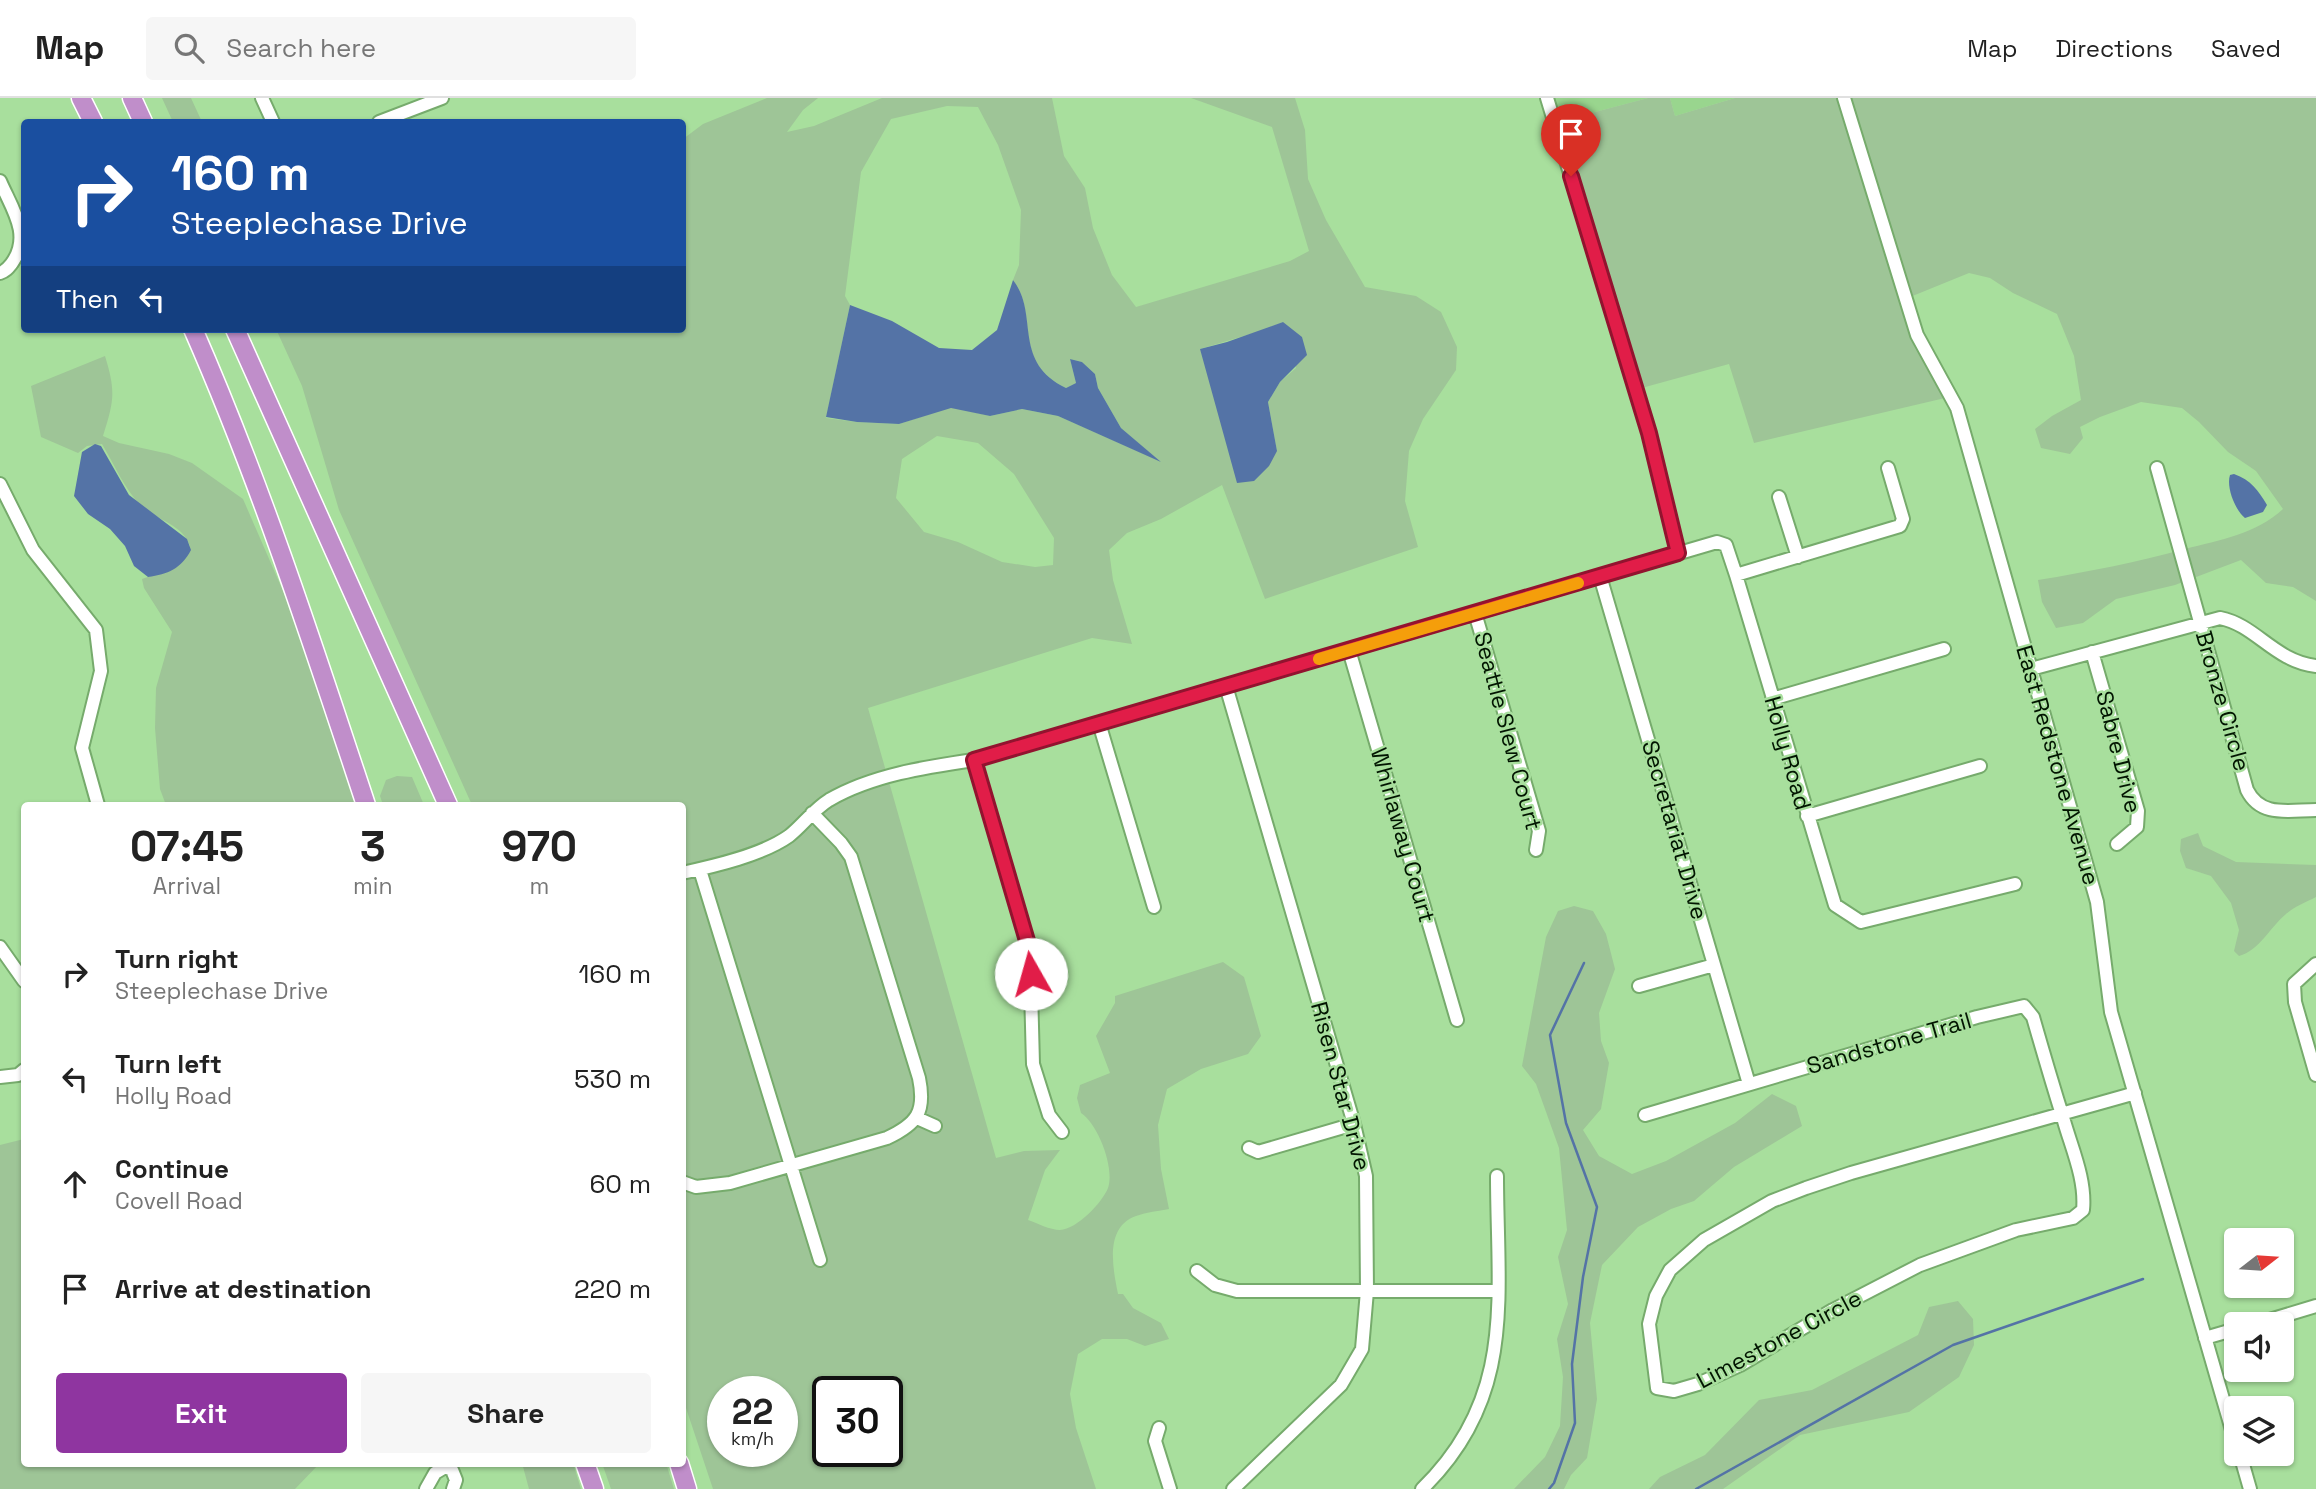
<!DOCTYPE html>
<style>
:root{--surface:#fff;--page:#f6f6f6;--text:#222;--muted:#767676;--line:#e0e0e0;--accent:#8f35a0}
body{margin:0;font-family:"Space Grotesk",sans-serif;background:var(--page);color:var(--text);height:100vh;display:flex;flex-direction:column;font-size:26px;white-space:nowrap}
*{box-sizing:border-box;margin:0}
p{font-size:23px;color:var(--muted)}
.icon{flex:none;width:38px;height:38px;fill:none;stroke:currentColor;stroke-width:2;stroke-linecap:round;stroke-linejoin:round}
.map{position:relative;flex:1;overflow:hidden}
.drawer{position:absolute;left:21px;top:704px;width:665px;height:665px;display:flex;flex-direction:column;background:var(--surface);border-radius:7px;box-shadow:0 2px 5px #0004}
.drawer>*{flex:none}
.hud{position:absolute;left:21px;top:21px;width:665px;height:214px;border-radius:7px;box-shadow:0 2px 5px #0004;background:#1a4fa0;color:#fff;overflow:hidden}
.needle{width:46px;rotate:73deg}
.fabs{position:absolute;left:2224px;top:1130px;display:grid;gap:14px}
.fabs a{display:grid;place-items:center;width:70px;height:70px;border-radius:7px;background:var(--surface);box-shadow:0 2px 5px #0004;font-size:35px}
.speed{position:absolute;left:707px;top:1278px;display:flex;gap:14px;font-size:35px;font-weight:700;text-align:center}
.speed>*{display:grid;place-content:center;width:91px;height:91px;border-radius:50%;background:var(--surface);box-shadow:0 2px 5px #0004;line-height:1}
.speed small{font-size:18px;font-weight:400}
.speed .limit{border:4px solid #111;border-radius:10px;background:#fff;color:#111}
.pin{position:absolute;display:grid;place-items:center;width:60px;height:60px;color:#fff;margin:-72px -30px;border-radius:50% 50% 50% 0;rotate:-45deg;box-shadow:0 0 7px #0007}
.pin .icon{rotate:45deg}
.me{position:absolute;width:77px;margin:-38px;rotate:353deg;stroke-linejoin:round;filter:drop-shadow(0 0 5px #0008)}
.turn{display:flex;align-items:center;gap:24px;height:147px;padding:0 35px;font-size:32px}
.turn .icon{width:91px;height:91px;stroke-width:2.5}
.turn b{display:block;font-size:49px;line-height:60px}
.then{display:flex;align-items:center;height:66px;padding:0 35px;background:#0003;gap:14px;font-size:26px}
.eta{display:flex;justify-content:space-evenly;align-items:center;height:119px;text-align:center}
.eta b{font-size:42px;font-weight:800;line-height:49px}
.action{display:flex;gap:14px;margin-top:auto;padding:14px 35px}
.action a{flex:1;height:80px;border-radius:7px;background:var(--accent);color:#fff;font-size:28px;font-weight:800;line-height:80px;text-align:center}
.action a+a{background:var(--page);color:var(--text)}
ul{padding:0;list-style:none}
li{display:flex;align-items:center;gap:21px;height:105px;padding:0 35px}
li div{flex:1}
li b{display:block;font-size:26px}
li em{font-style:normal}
header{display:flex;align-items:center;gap:42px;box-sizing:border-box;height:98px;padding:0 35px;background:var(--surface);border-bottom:2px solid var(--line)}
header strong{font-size:33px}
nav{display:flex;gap:38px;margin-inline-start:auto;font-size:24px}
.search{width:490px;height:63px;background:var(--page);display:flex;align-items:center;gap:18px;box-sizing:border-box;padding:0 24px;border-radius:7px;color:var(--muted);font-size:26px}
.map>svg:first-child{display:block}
.built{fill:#99d58e}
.green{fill:#9ec597;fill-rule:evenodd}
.water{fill:#5473a6}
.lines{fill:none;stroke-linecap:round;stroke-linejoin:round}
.stream{stroke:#5473a6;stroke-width:2.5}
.minor-casing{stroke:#76ab6c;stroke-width:16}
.highway-casing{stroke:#fff;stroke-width:21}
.minor{stroke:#fff;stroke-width:12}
.highway{stroke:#c08eca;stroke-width:18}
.route-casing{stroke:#92132f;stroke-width:18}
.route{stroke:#e11d48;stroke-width:12}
.slow{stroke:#f59e0b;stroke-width:12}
.labels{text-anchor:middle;stroke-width:5;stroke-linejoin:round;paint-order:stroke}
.street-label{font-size:23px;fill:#021501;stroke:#a8df9d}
</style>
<header>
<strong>Map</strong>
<div class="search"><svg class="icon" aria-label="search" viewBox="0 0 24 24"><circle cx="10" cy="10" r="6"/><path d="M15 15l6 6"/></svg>Search here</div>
<nav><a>Map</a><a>Directions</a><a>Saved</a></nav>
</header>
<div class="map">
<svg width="2316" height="1391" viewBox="0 0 2316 1391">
<rect width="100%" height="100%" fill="#a8df9d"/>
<path class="built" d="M1553,0H1648L1561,23Z
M1670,0H1735L1675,18Z"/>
<path class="green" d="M162,0H191L202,24H173Z
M767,0H818L803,12L787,34L814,28L882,0H1052L1064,58L1085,90L1093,130L1112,177L1136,209L1290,163L1309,153L1272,29L1191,0H1295L1305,32L1308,81L1326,122L1365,189L1416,198L1441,214L1457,249L1456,272L1423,321L1409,353L1405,403L1418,449L1265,501L1222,387L1161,421L1127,435L1109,452L1113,482L1132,546L1092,540L868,610L996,1060L1024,1053L1060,1052L1045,1072L1028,1122C1037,1125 1050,1132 1060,1132C1077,1131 1102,1105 1108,1090C1115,1070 1098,1026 1081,1015L1077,1000L1080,987L1110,975L1096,938L1115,905V898L1223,864L1244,879L1261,938L1248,956L1201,971L1167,991L1158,1027L1161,1071L1169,1111C1158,1113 1147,1114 1136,1118C1104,1129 1113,1171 1118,1196H1123L1133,1210L1161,1225L1169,1241L1145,1248L1127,1241H1102L1078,1256L1070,1296L1076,1330L1096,1391H713L682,1298V707H472L339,412L302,288L276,231H682L683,41L703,26ZM947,8L978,9L998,47L1021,112L1019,167L1013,182C1040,217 1010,262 1066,290L1076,285L1070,261L1082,264L1095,276L1098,290L1121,330L1158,362L1058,318L1022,311L990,318L951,309L899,326L857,324L826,320L850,207L845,198L861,74L891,21ZM1283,224L1296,270L1280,284L1268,304L1277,353L1200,251L1261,233ZM937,338L978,345L1014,376L1054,440L1053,467L1035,469L1002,464L958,444L924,434L896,400L902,361ZM723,1293H782V1353H723ZM828,1293H887V1353H828Z
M1648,0H1670L1675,18L1735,0H1838L1945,300L1754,345L1729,266L1638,291L1561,23Z
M1850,0H2316V503L2293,489L2266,485L2241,462L2175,487L2116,501L2083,525L2056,530L2042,504L2038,482C2088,474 2137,464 2185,451C2220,442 2256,436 2283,411L2256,373L2228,354L2199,324L2182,310L2141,304L2100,319L2080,329L2083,340L2070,356L2041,350L2035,331L2052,318L2081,302L2074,258L2057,216L2013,195L1990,180L1969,175L1910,199Z
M105,258C116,294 114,303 103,338L119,345L169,356L192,365L243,401L293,516L356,707H166L160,691L155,630L156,590L172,534L144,490L142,481C166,473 177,471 190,448C182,425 155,422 140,407C124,390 114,366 102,346L87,348L78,355L41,339L31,288Z
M397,678L412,679L424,707H383L380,698L386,682Z
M2198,735L2203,748L2236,764L2316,767V799C2306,804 2294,809 2286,816C2271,828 2259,853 2239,858L2234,853L2239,832L2231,805L2211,778L2186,770L2180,753L2181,741Z
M1574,808L1593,813L1606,836L1615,871L1599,915L1601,943L1609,965L1601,1011L1583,1032L1599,1058L1632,1076L1666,1063L1735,1025L1772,996L1796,1008L1802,1028L1734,1069L1694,1103L1671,1111L1638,1129L1602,1167L1590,1225L1597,1301L1587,1360L1571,1377L1564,1391H1514L1545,1359L1560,1328L1563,1279L1557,1241L1568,1206L1558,1159L1567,1132L1559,1050L1536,986L1522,968L1546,839L1558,813Z
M24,1041V1365H320L295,1391H0V1047Z
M1958,1203L1973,1221L1974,1247L1959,1279L1909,1314L1800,1337L1723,1391H1649L1660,1379L1705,1357L1759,1302L1812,1292L1918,1237L1929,1209Z
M522,1365H573L581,1391H529Z
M602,1365H666L674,1391H611Z"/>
<path class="water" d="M1013,182C1040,216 1011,263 1066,290L1076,285L1070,261L1082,264L1095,276L1098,290L1121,330L1161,364L1058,318L1022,311L990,318L951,310L899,326L857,324L826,319L850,207L892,223L939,250L972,252L997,232Z
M1283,224L1302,239L1307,257L1280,284L1268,304L1277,353L1269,368L1254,383L1237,385L1200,251L1227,244Z
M95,346L101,348L129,397L187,441L191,452C181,471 168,476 148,479L134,468L125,448L110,431L88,416L74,398L82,354Z
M2234,376C2251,382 2258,392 2267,407L2263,414L2245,420C2235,412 2226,389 2230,377Z"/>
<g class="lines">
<path class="stream" d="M1549,1391L1554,1385L1575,1325L1572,1266L1583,1179L1597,1109L1566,1025L1550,937L1584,865
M1696,1391L1953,1247L2143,1181"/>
<g class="minor-casing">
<path id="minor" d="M262,0L273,24
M1547,0L1649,335L1678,455
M1844,0L1917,237L1957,310L2097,804L2111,914L2236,1346
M379,24L442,0
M0,83C12,111 32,137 12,165C8,170 6,173 0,175
M2157,370L2247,692C2261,720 2289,712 2316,712
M0,386L33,452L96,532L101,573L82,650L98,707
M1779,399L1798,459
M1736,477L1900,428L1903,421L1888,370
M1600,478L1749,986
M1475,515L1539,733L1536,752
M1349,552L1457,922
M2092,554L2138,713L2137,729L2117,746
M2031,571L2220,520C2256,527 2274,563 2316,568
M1226,588L1354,1026L1366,1078L1367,1193L1362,1251L1341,1287L1233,1391
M1772,601L1944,551
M1099,625L1154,809
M974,662L1030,853L1033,966L1049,1017L1062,1034
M1807,718L1980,668
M700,772L820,1162
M682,775C715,768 762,757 789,738C803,727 813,712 829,702C872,677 926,669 974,662L1717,444L1726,447L1736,477L1835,807L1861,824L2015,786
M0,849L24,883
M2316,866L2294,886L2295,904L2316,977
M1639,888L1714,867
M0,979L18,977L24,972
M1645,1017L1977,919L2024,908L2033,919C2043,954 2053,988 2064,1023C2072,1051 2086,1082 2083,1112L2073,1120L2016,1132L1920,1167L1833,1212L1740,1267L1698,1286L1674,1293L1657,1290L1649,1226L1656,1198L1670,1172L1704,1142L1772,1103L1806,1090L1851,1075L2125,998L2135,995
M917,1020L935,1028
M1249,1050L1258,1054L1354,1026
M682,1084L696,1089L730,1085L887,1040C917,1026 926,1014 919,980L851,759L841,745L812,715
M1197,1173L1215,1187L1237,1193H1497
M2253,1227L2316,1208
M2205,1240L2236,1231
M1159,1330L1155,1343L1170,1391
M2240,1356L2250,1391
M426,1391L435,1375L445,1369L452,1372L456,1382L453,1391
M1422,1391C1517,1299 1497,1198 1497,1078"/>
</g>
<g class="highway-casing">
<path id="highway" d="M81,0L93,24
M132,0L143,24
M193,231C261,386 313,547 366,707
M235,231L448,707
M585,1365L594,1391
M679,1365L687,1391"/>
</g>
<use href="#minor" class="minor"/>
<use href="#highway" class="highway"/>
</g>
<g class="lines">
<g class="route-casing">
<path id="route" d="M1031,876L1030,853L974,662L1678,455L1649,335L1571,78"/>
</g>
<use href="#route" class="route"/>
<path class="slow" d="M1319,561L1578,485"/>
</g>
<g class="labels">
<g class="street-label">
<text transform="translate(2223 603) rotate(74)" y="8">Bronze Circle</text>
<text transform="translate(1508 633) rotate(75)" y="8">Seattle Slew Court</text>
<text transform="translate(2119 654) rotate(76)" y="8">Sabre Drive</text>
<text transform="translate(1788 655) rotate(74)" y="8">Holly Road</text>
<text transform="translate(2058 667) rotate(74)" y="8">East Redstone Avenue</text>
<text transform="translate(1675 732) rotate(74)" y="8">Secretariat Drive</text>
<text transform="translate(1403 737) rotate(74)" y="8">Whirlaway Court</text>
<text transform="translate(1889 945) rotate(-16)" y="8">Sandstone Trail</text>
<text transform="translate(1341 988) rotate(75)" y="8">Risen Star Drive</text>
<text transform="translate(1779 1241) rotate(-28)" y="8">Limestone Circle</text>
</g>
</g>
</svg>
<div class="fabs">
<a><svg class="needle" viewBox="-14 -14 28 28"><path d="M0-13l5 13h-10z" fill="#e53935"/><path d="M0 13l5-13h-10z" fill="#767676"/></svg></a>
<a><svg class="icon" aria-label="sound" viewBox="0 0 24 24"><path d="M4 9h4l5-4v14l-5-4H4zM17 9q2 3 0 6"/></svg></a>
<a><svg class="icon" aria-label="layers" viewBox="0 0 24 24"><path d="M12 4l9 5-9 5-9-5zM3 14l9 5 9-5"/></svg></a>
</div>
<div class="speed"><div>22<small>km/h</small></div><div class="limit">30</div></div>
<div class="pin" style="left:1571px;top:78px;background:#d93025"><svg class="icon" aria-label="arrive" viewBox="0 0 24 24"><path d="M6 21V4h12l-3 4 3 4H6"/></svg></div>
<svg class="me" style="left:1031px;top:876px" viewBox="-20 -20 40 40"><circle r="19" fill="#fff"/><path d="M0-13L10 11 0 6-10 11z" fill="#e11d48"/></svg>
<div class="hud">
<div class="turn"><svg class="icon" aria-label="right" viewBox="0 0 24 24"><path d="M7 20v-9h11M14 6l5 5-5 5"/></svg><div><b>160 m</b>Steeplechase Drive</div></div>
<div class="then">Then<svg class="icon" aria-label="left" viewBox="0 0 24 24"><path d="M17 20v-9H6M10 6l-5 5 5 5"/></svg></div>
</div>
<section class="drawer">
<div class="eta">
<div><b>07:45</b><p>Arrival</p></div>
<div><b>3</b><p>min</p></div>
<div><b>970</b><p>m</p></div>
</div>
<ul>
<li><svg class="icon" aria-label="right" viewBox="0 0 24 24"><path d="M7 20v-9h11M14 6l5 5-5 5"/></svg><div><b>Turn right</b><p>Steeplechase Drive</p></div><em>160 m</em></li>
<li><svg class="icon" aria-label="left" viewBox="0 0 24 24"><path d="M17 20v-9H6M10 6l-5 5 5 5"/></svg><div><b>Turn left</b><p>Holly Road</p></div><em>530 m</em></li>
<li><svg class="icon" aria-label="ahead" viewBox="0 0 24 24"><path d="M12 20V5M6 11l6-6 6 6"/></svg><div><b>Continue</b><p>Covell Road</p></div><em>60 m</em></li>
<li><svg class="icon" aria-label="arrive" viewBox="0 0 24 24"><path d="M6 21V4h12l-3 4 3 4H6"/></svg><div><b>Arrive at destination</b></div><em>220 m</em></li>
</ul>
<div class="action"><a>Exit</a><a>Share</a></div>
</section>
</div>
